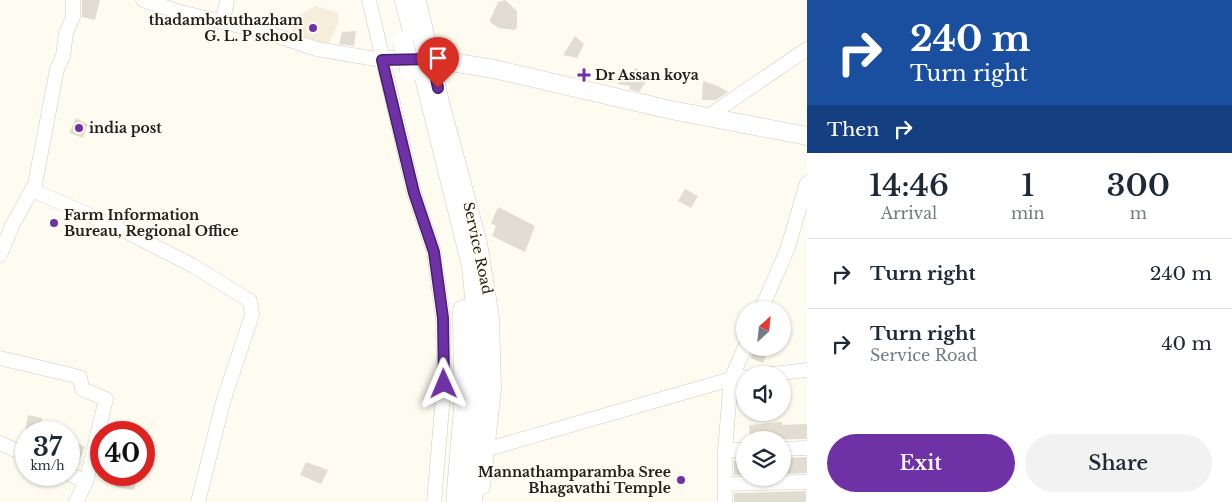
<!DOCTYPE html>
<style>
:root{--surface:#fff;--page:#f2f2f3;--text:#1f2937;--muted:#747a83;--line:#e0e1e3;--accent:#6f31a6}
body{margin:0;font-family:"Libre Baskerville",serif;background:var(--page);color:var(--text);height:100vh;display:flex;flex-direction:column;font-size:19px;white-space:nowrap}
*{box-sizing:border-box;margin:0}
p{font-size:16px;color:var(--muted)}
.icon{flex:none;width:28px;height:28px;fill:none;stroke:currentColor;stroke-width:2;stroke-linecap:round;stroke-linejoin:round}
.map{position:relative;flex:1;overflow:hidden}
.panel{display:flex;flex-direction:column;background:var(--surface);width:425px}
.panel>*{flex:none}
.hud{background:#1a4fa0;color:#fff;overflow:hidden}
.needle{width:32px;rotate:27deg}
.buttons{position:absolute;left:736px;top:301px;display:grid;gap:10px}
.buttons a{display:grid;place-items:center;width:55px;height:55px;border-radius:50%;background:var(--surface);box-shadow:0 1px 4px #0004;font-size:25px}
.speed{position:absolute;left:15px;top:421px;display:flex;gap:10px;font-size:25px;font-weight:700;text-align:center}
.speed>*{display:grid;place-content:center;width:65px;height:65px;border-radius:50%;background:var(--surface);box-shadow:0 1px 4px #0004;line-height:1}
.speed small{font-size:12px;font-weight:400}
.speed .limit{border:8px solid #d22;background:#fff;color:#111}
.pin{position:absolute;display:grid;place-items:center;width:42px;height:42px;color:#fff;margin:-51px -21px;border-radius:50% 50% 50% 0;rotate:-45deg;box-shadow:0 0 5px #0007}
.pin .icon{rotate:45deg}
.me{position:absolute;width:55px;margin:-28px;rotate:359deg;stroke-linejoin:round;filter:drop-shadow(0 0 4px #0008)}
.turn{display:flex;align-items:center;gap:18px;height:105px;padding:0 20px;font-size:22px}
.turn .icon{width:65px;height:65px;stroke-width:2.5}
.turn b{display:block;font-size:35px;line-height:42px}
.then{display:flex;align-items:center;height:48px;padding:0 20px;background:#0003;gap:10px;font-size:19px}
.eta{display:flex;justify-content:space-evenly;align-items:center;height:85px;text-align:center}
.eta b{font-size:30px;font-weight:600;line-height:35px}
.button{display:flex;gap:10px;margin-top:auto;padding:10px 20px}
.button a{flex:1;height:58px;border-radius:30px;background:var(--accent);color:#fff;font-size:20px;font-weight:600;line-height:58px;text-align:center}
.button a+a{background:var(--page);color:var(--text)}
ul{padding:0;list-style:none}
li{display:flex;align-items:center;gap:15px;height:70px;padding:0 20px;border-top:1px solid var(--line)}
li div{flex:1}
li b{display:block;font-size:19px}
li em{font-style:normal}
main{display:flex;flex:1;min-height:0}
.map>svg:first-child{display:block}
.built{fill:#f6eedb}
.building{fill:#e2ddd2}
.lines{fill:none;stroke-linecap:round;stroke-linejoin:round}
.minor-casing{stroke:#d0ccc0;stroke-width:15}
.major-casing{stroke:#d0ccc0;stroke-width:19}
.highway-casing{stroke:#d0ccc0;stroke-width:21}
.minor{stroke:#fff;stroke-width:14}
.major{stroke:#fff;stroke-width:18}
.highway{stroke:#fff;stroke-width:20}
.highway-bridge-casing{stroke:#d0ccc0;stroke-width:21;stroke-linecap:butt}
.highway-bridge{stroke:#fff;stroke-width:20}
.route-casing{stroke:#48206c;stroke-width:12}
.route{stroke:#6f31a6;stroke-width:9}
.poi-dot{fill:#6f31a6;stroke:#fefbf1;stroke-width:2}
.labels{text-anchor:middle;stroke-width:4;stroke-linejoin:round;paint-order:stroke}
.poi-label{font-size:14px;font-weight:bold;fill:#22201c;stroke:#fefbf1;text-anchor:start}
.street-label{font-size:14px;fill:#22201c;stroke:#fefbf1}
</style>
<main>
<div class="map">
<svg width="807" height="502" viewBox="0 0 807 502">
<rect width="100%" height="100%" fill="#fefbf1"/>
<path class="built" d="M316,6L338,13L339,21L328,46L290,38L294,18Z"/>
<path class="building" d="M82,0H100L95,20L82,17Z
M505,0L517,11V26L515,30L499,28L491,23L490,20L498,2Z
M356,31L354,46L339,44L342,32Z
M575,36L584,44L577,58L563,55Z
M636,68L649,77L639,92L629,89L631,86L617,84Z
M703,81L718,86L728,92L716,100H702Z
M76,118L88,124L83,138L69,133Z
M685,189L698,196L691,208L678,201Z
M498,207L535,226L525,252L492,236L496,226L491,223Z
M754,348H769L763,363L750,358Z
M28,415L42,418L41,424L50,426L48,432H25Z
M782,422V425L807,424V439L750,440L749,425Z
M69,439L85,447L79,461L69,456Z
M807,457V473L787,474L786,458Z
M745,460V475H734V461Z
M306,462L328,470L321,484L300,475Z
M118,477L136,482L134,490L116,487Z
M806,491V502H734V493Z"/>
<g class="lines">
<g class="minor-casing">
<path id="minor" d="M143,0L180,12L265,32L317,49L382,60
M369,0L414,193L434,252L443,318L444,384L434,502
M419,0L442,102L480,243L492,318L494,389L483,487
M223,22L227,0
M707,117L807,49
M32,190L121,229L192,265L250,301L252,315L224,399L198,502
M0,255L12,226L35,184L57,69L63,56L66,33L73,17V0
M761,310L787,250L807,183
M0,358L80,377L82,389L106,399L86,482
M764,375L807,370
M0,443L26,455
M488,449L731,379L745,347
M782,449L807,448
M725,450L731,379L745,377
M69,474L86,482L76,502
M725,484L807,482
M725,502V450H745"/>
</g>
<g class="major-casing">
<path id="major" d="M382,60L432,59L494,69L671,110L807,136"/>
</g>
<g class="highway-casing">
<path id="highway" d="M405,0L416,43
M422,66L472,266L484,390L472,502
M456,502L464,409L463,310"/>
</g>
<use href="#minor" class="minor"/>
<use href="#major" class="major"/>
<use href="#highway" class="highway"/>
<g class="highway-bridge-casing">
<path id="highway-bridge" d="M403,42L410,70"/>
</g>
<use href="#highway-bridge" class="highway-bridge"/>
</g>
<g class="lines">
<g class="route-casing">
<path id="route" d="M438,88L432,59L382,60L414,193L434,252L443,318L444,384"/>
</g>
<use href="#route" class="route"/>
</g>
<g class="poi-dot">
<circle cx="313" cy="28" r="5"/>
<path d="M581.5 67.5h5v5h5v5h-5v5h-5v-5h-5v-5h5z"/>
<circle cx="79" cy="128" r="5"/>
<circle cx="54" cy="223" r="5"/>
<circle cx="681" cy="480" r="5"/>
</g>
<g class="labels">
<g class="poi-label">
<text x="303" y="25" text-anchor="end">thadambatuthazham<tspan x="303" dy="16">G. L. P school</tspan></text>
<text x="595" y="80">Dr Assan koya</text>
<text x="89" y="133">india post</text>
<text x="64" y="220">Farm Information<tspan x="64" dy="16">Bureau, Regional Office</tspan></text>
<text x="671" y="477" text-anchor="end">Mannathamparamba Sree<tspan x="671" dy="16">Bhagavathi Temple</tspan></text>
</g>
<g class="street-label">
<text transform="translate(478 248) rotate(78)" y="5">Service Road</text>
</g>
</g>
</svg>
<div class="buttons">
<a><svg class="needle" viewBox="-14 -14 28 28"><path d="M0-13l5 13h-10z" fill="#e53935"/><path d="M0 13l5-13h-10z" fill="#747a83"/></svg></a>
<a><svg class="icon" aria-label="sound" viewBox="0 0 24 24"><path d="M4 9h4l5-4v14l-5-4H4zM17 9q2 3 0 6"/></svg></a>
<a><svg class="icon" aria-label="layers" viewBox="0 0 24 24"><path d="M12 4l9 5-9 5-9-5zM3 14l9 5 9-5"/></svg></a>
</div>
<div class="speed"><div>37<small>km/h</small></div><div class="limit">40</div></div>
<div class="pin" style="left:438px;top:88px;background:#d93025"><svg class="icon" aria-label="arrive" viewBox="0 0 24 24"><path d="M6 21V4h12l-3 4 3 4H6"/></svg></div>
<svg class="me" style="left:444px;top:384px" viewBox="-20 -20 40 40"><path d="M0-17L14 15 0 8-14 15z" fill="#6f31a6" stroke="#fff" stroke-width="4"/></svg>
</div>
<section class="panel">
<div class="hud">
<div class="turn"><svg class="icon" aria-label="right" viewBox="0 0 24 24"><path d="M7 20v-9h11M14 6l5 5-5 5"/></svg><div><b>240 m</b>Turn right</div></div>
<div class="then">Then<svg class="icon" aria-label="right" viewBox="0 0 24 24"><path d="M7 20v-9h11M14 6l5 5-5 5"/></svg></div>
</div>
<div class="eta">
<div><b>14:46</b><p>Arrival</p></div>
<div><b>1</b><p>min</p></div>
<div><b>300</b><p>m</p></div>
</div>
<ul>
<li><svg class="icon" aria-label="right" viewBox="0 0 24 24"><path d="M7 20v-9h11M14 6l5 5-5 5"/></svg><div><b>Turn right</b></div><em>240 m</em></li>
<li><svg class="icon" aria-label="right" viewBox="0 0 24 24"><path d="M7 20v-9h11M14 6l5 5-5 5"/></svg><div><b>Turn right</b><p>Service Road</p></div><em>40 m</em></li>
</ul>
<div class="button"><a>Exit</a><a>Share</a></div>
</section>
</main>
